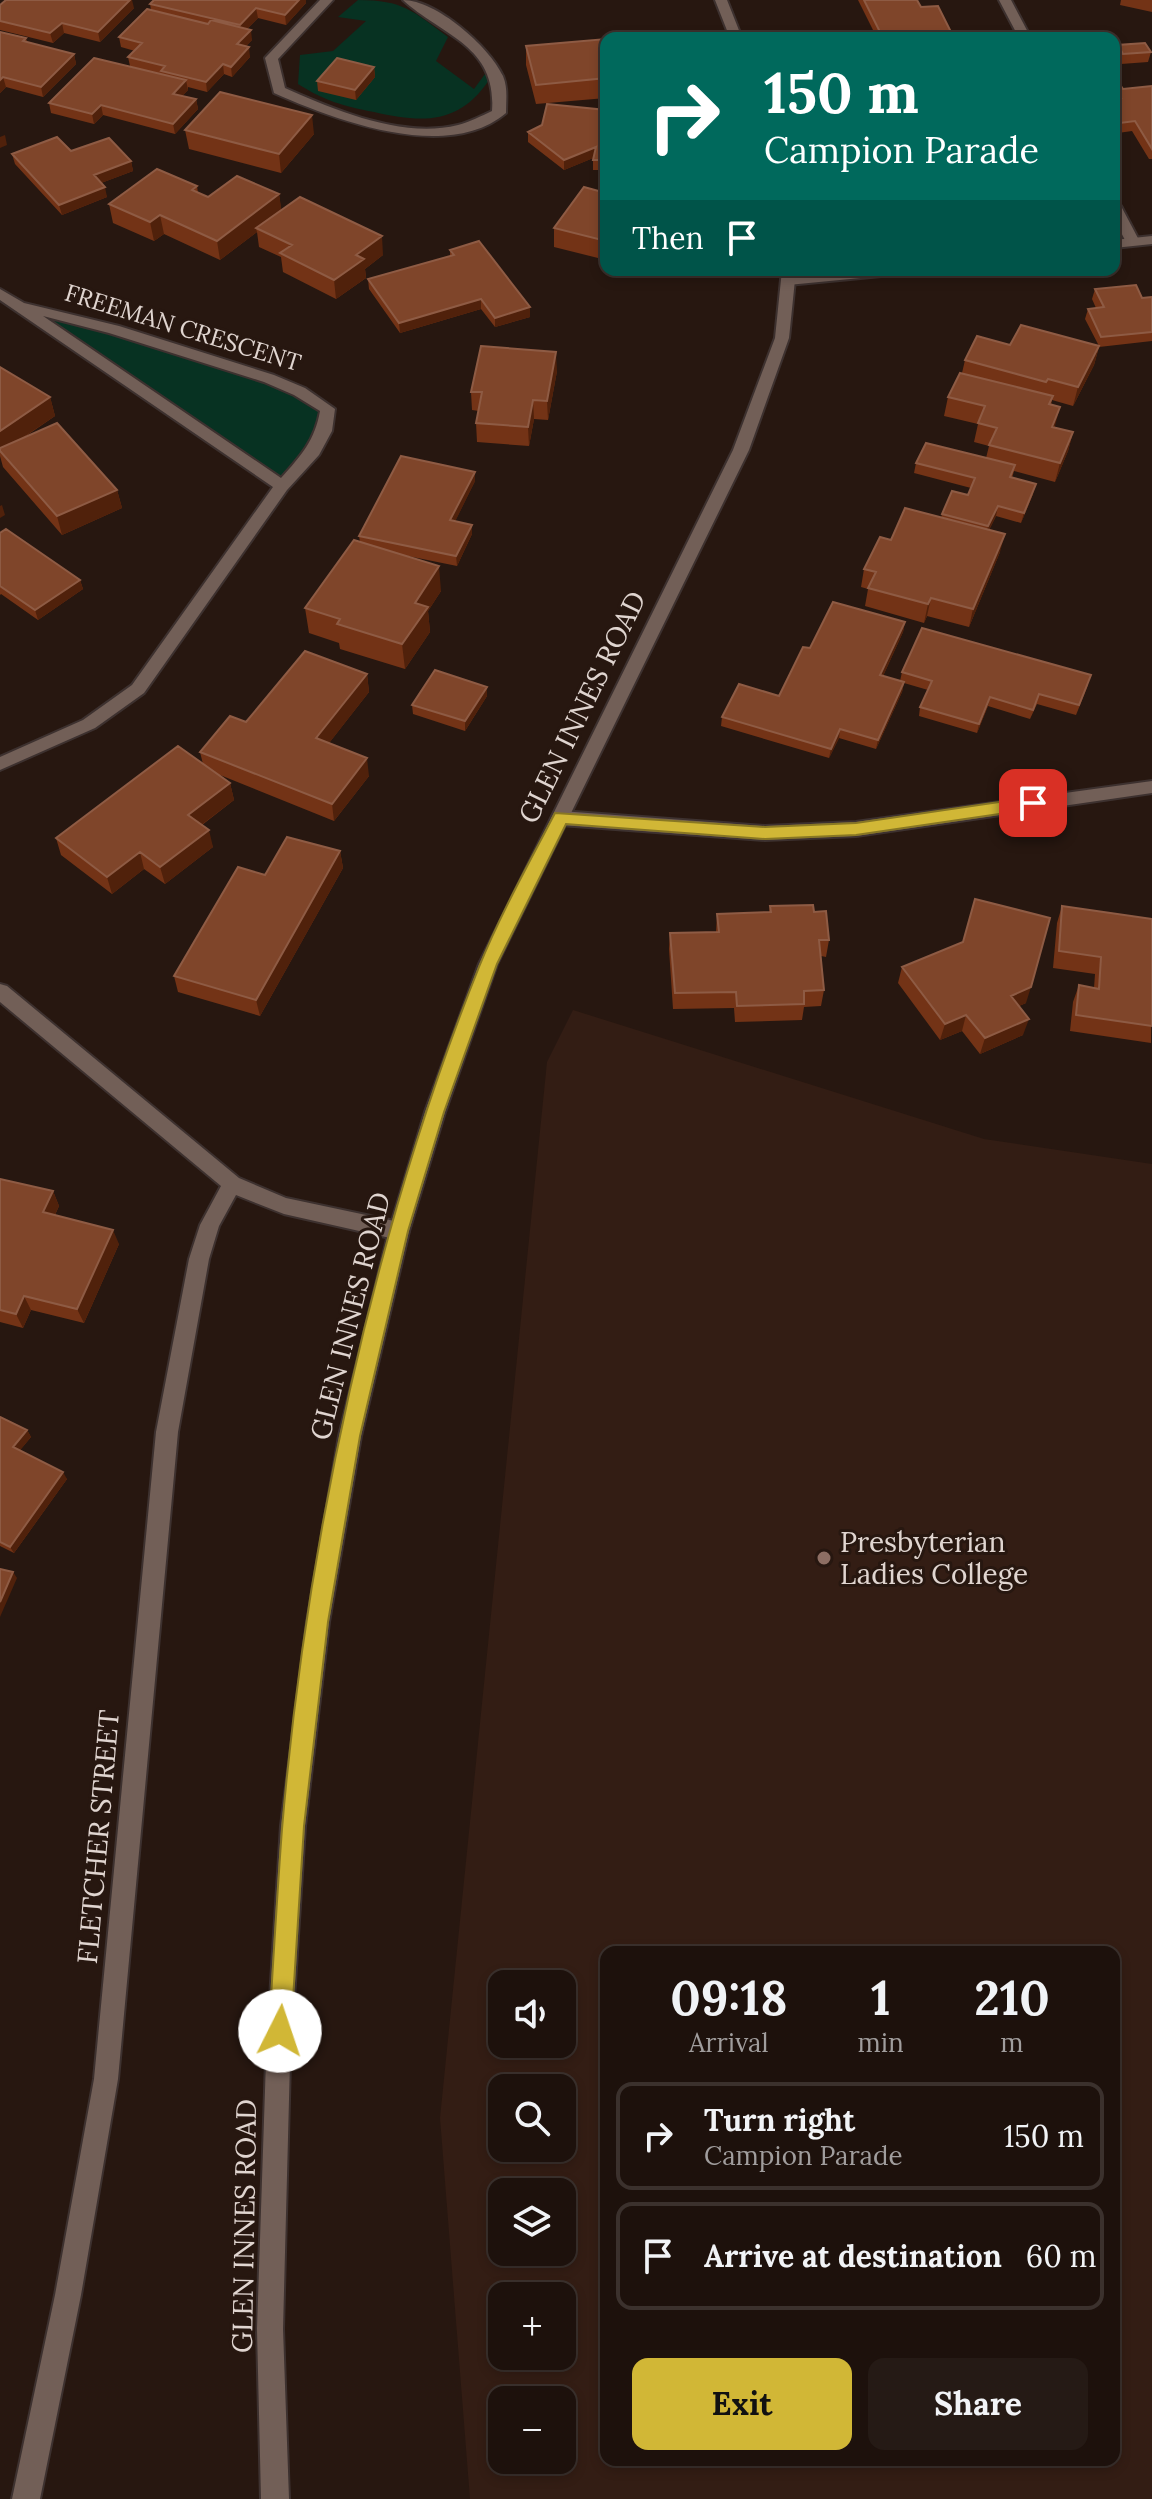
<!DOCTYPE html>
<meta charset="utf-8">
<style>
:root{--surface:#1d110c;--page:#251a15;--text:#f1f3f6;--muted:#a09d9d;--line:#3b312d;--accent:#d1b736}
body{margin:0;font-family:Lora,serif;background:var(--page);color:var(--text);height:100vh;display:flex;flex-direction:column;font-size:30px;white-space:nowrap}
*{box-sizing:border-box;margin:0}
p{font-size:26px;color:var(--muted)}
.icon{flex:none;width:44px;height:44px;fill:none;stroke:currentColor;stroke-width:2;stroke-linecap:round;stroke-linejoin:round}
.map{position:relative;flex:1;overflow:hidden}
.details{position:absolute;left:600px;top:1946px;width:520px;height:520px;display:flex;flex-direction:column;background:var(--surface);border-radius:16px;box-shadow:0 4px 12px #0003,0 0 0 2px var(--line)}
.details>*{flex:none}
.banner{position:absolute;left:600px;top:32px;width:520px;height:244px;border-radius:16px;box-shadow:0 4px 12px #0003,0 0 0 2px var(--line);background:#00695c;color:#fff;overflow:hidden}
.buttons{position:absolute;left:488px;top:1970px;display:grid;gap:16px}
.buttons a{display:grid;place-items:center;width:88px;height:88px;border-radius:16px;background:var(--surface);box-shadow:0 4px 12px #0003,0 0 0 2px var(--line);font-size:40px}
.pin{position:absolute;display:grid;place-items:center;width:68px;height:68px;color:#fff;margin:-34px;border-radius:16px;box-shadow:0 4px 12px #0006}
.me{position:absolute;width:88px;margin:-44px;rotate:4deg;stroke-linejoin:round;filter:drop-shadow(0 0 6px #0008)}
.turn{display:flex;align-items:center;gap:28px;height:168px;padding:0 32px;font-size:36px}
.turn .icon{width:104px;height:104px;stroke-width:2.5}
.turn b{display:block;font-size:56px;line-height:68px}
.then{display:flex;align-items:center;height:76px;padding:0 32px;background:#0003;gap:16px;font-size:30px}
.eta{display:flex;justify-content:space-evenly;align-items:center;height:136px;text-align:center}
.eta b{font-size:48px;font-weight:800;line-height:56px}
.cta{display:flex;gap:16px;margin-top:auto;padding:16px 32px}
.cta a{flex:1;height:92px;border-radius:16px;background:var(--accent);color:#111;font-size:32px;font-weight:800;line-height:92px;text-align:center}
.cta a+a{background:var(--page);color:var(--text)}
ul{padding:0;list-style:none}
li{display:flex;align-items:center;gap:24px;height:108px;margin:0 16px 12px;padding:0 16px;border:4px solid var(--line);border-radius:16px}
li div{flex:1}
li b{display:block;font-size:30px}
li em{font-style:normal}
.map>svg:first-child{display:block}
.built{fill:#331d14;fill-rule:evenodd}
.green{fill:#073222}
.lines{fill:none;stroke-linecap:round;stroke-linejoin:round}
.service-casing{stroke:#3d312f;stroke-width:4}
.minor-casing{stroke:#3d312f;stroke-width:4}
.secondary-casing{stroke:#3d312f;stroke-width:4}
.service{fill:#725f57;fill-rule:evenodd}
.minor{fill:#725f57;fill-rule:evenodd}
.secondary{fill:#725f57;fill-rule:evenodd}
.wall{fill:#733316}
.shaded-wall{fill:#50210b}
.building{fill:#7f452a;stroke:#8e5b44;stroke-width:2}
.route{fill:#d1b736;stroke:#887723;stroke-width:2}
.education-dot{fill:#8d6e63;stroke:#271710;stroke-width:3}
.labels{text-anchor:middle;stroke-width:6;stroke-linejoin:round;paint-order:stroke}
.far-street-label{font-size:24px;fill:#e0d5d0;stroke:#271710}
.street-label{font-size:28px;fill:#e0d5d0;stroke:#271710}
.poi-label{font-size:28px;fill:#e0d5d0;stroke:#271710;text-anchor:start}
</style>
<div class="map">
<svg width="1152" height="2499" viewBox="0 0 1152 2499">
<rect width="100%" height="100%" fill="#271710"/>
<path class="built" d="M573,1010L984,1139L1152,1164V2499H470L440,2118L547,1062ZM606,1952H1114V2460H606ZM502,1984H562V2044H502ZM502,2088H562V2148H502ZM502,2192H562V2252H502ZM502,2296H562V2356H502ZM502,2400H562V2460H502Z"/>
<path class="green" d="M358,0C403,0 413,11 448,37L436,61L474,89L485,74L489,80C459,125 422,123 374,112C343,106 325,101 298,84L300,55L333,51L366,21L338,17Z
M22,307L272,380L328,409L324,431L282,486Z"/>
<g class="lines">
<g class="service-casing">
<path id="service" d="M320,0H333L278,59L285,88C335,110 402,139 458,125C470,122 481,116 492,111C497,45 442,36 403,0C436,0 489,46 503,76C508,88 506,100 506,113C447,163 335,120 274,93L265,58Z
M999,0H1011L1031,38H1019Z
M1114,202L1121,206L1140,242L1138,245H1128L1126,242L1114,219Z"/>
</g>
<g class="minor-casing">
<path id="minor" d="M1152,236V244L1114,248V240Z
M857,270H909L902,274L788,285L781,281L788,277Z
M0,289L24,303L119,326L274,375L305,388L335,409L332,431L319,455L287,490L144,693L95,728L0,770V757L83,720L132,685L273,487L0,300ZM43,316L109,333L264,382L294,395L320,411C315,440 301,456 281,478Z
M1152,781V793L856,836L765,840L561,825L552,818L561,811L765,826L856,822Z
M0,984L7,986L239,1178L286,1198L399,1222L406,1225L409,1231L406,1237L399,1240L284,1214L236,1195L219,1226L209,1259L178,1432L118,2079L81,2295L40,2499H12L55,2295L94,2079L156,1432L189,1259L200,1225L221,1186L0,1002Z"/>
</g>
<g class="secondary-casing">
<path id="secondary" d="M715,0H727L742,38H730Z
M782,270H796L789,338L749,450L497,964L445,1112L409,1231L361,1436L329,1622L305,1826L290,2061L283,2329L289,2499H261L257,2329L266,2061L281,1826L307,1622L339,1436L389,1231L425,1112L479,964L733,450L775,338Z"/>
</g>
<use href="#service" class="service"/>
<use href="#minor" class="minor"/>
<use href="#secondary" class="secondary"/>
</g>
<path class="wall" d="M154,0H306V3L286,25L258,18L247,29L252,40L246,46L250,57L232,77L224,74L207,92L188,87V90L182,96L196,99L198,109L175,134L103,115L94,124L51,113L49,103L130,66L128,57L135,51L121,47L119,37L151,10L150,4Z
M858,0H917L921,7L954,38H877Z
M1121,0H1152V12L1120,5Z
M0,5L134,8L100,42L64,33L53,43L0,30Z
M0,32L26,38L27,42L74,54L76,64L43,97L6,87L0,93Z
M606,39V98L536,104L526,65V46Z
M1118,45L1151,52L1148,62L1121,64L1115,55Z
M374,67L375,77L356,100L318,91L317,81Z
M1114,76L1123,89L1152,86V159H1149L1132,131L1118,133L1114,127Z
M606,110V170H593V158L564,170L528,142V132Z
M185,130L314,134L281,173L189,149Z
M71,151L131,161L133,171L101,183L107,197L62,215L15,164L12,154Z
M197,186L198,193L208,197L279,194L281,210L383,255L365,269L366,278L336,299L283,272L281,257L259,247L257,232L220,260L164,234L154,241L113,223L109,204Z
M606,193V260L554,247V228Z
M450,250L530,317L495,327L481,309L400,333L369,289L368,279L450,256Z
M1095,289L1142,298L1152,297V341L1099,347L1094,365L1073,406L1052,400L1051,405L1055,428L1073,432L1068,451L1055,482L1014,471L1012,478L1033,494L1021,523L996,516L989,530L1000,552L969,627L927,616L924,623L865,606L868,589L861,587L864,569L891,540L941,518L942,514L968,495L971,488L914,473L916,463L986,458L989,446L974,442L978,424L944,416L948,397L962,373L965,360L1010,345L1099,346L1085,319L1088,309L1096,308L1092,299Z
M0,367L50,397L55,416L23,438L117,490L122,508L62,535L3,467L0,456Z
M557,371L548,420L534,419L529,446L477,442L476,423L479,411L472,410L471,392Z
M475,481L455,521L472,525V534L457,566L398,554L441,591L428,611L430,632L405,669L340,649L339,643L309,633L305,608L360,542L359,536Z
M0,533L80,580L83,589L38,620L1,594L0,595Z
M905,622L903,632L883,676L900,681L902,672L1088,685L1076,715L1037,704L1030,719L988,706L977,733L919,716L920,707L928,690L904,683L902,692L876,749L839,738L829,758L721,726L722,717L779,696L810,648Z
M367,674L369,692L329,743L369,776L334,821L220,775L230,783L234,800L202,825L213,847L165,884L144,869L112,894L61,855L56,838L203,764L200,752L246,722Z
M487,687V696L465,731L413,714L412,705Z
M340,851L343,868L260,1016L178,992L174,976L265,875Z
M770,906L814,912L829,940L826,957L821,956L824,990L821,1006L804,1007L802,1020L735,1022L734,1008L673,1009L669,949L670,933L716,932L717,914L769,912Z
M1062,906L1152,919L1151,1043L1070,1031L1073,1002L1079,985L1094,988L1095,974L1053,968L1057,923Z
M902,967L1026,1003L1019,1006L1023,1035L980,1054L962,1031L940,1040L898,983Z
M0,1179L53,1191L59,1206L55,1215L119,1244L84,1323L31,1310L23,1328L0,1322Z
M0,1417L27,1430L31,1437L20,1450L67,1479L14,1553L0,1546Z"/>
<path class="shaded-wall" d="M130,0H132L134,8L100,42L98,32Z
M299,0H306V3L286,25L285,15Z
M256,8L258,18L241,35L240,25Z
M62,23L64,33L53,43L50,33Z
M251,30L252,40L239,54L237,44Z
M249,47L250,57L232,77L231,67Z
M74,54L76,64L43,97L41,87Z
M223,64L224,74L207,92L206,82Z
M374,67L375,77L356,100L355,90Z
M3,77L6,87L0,93V80Z
M186,80L188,90L175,104L173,94Z
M196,99L198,109L175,134L173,124Z
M101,105L103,115L94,124L92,114Z
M312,115L314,134L281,173L279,154Z
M5,135L7,145L0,148V137Z
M596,147V157L564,170V160Z
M131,161L133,171L96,185L94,175Z
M105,187L107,197L62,215L59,205Z
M279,194L282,213L256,228L257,232L220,260L217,241Z
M160,215L164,234L154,241L150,222Z
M382,236L383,255L365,269L366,278L336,299L334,280L356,255Z
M481,299V309L400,333L399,323Z
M530,307V317L495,327V318Z
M1099,346L1094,365L1073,406L1078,387Z
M556,352L557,371L548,420L547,401Z
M50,397L55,416L1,452L0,447V431Z
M533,400L534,419L529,446L528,427Z
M1060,407L1055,426L1047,446L1052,427Z
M1073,432L1068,451L1055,482L1060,463Z
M475,472V481L451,530L450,520Z
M1036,484L1033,494L1021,523L1024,513Z
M117,490L122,508L62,535L57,516Z
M2,505L5,515L0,518V506Z
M998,506L996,516L986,536L988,526Z
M472,525V534L457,566L456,556Z
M1005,534L1000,552L969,627L973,609Z
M439,566L441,591L428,611L430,632L405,669L402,644L415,603Z
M80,580L83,589L38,620L35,610Z
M931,598L927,616L924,623L928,604Z
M905,622L903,632L879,685L880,675Z
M367,674L369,692L319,756L316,738Z
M904,682L902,692L876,749L878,740Z
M487,687V696L465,731V721Z
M990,697L988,706L977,733L979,724Z
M840,729L839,738L829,758L831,749Z
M367,758L369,776L334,821L332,804Z
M230,783L234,800L192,832L188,815Z
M209,830L213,847L165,884L160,867Z
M340,851L343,868L260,1016L256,1000Z
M140,852L144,869L112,894L107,877Z
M1031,987L1026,1003L1006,1012L1011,996Z
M966,1015L962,1031L940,1040L945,1024Z
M1029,1019L1023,1035L980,1054L985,1038Z
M53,1191L59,1206L49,1227L43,1212Z
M113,1230L119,1244L84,1323L77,1309Z
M24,1296L31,1310L23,1328L16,1314Z
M27,1430L31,1437L17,1454L13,1447Z
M63,1472L67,1479L14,1553L10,1547Z
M13,1572L17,1578L0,1617V1602Z"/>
<path class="building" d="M6,0H130L98,32L62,23L50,33L0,21V5Z
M154,0H299L285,15L256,8L240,25L150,4Z
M864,0H917L921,7L938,6L954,38H883Z
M147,9L208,24L211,20L251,30L237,44L249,47L231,67L223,64L206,82L161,71L165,66L128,57L142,43L119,37Z
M0,32L26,38L23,41L74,54L41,87L3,77L0,80Z
M606,39V78L536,85L526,46Z
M1145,43L1151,52L1123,54L1118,45Z
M94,58L186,80L173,94L196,99L173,124L101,105L92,114L49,103Z
M337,58L374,67L355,90L317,81Z
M1114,76L1123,89L1152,86V149L1135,121L1120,123L1117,117L1114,118V99L1121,98L1116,90L1114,91Z
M220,92L312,115L279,154L185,130Z
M547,104L606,110V160H593L596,147L564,160L528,132L542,125Z
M57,137L71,151L109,138L131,161L94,175L105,187L59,205L12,154Z
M157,169L197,186L192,190L208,197L237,176L279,194L217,241L160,215L150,222L109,204Z
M584,187L606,193V241L554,228Z
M300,197L382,236L356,255L364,259L334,280L280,253L292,245L256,228Z
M479,241L530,307L495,318L481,299L399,323L368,279L454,255L450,250Z
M1136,285L1142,298L1152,297V332L1101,337L1088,309L1104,307L1095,289Z
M1021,325L1099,346L1078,387L1048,379L1046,382L965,360L977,336L1010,345Z
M481,346L556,352L547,401L533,400L528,427L476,423L482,392H471Z
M0,367L50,397L0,431Z
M960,373L1053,396L1049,404L1060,407L1052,427L1073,432L1060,463L989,445L997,428L978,423L985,406L948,397Z
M57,423L117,490L57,516L0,451V448Z
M926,443L1015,465L1010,477L1036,484L1024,513L998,506L988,526L942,514L952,491L968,495L975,478L916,463Z
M401,456L475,472L450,520L472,525L456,556L359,536Z
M905,508L1005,534L973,609L931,598L928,604L868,588L876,572L864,569L880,537L891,540Z
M6,529L80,580L35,610L0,586V533Z
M354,540L439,566L415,603L428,607L402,644L337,624L340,619L305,608Z
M833,602L905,622L880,675L904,682L878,740L840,729L831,749L722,717L739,684L779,696L803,647L810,648Z
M922,628L1091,675L1079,705L1039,694L1033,710L990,697L979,724L920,707L932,681L902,672Z
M305,651L367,674L316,738L367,758L332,804L200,752L230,716L246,722Z
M435,670L487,687L465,721L412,705Z
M178,746L230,783L188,815L209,830L160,867L140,852L107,877L56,838Z
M287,837L340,851L256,1000L174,976L238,867L265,875Z
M975,899L1050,918L1031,987L1011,996L1029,1019L985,1038L966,1015L945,1024L902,967L963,942Z
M813,905L814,912L826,911L829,940H819L824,990L804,991V1004L737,1006L736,992L675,993L670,933L719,932L717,914L771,912L770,906Z
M1062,906L1152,919V1026L1076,1015L1079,985L1099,989L1101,957L1059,951Z
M0,1179L53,1191L43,1212L113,1230L77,1309L24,1296L16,1314L0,1310Z
M0,1417L27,1430L13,1447L63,1472L10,1547L0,1542Z
M0,1569L13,1572L0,1602Z"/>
<path class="route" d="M1033,797L1041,803L1033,809L856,835L765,839L566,824L497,964L444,1112L408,1231L360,1436L328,1622L304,1826L291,2031L288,2039L280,2043L272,2039L269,2031C273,1964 277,1896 282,1829C306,1545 373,1231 479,967C500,915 529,863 555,813L765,827L856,823Z"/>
<circle class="education-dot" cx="824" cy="1558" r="8"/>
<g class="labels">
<g class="far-street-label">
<text transform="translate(183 328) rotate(17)" y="8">FREEMAN CRESCENT</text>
</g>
<g class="street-label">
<text transform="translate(582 707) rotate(-64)" y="10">GLEN INNES ROAD</text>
<text transform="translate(350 1316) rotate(-76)" y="10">GLEN INNES ROAD</text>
<text transform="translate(98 1837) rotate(-85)" y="10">FLETCHER STREET</text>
<text transform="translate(244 2226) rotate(-89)" y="10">GLEN INNES ROAD</text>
</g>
<g class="poi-label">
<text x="840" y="1552">Presbyterian<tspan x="840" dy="32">Ladies College</tspan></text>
</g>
</g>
</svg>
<div class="buttons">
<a><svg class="icon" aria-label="sound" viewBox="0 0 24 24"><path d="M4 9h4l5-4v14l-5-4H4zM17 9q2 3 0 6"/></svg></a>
<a><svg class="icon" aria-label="search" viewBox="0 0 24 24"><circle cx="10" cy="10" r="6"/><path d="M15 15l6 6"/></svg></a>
<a><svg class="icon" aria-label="layers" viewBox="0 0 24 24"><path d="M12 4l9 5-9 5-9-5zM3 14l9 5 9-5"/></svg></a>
<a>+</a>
<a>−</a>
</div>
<div class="pin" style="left:1033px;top:803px;background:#d93025"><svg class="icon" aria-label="arrive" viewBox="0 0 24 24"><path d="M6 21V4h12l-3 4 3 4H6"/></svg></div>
<svg class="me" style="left:280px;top:2031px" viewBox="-20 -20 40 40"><circle r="19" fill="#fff"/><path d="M0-13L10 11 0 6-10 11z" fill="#d1b736"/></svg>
<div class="banner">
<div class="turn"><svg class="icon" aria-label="right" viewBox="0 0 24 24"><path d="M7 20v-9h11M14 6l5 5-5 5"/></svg><div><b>150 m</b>Campion Parade</div></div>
<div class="then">Then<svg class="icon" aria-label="arrive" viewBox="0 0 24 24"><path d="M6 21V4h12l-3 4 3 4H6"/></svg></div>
</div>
<section class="details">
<div class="eta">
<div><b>09:18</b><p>Arrival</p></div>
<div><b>1</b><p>min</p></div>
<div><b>210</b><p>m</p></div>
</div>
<ul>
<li><svg class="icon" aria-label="right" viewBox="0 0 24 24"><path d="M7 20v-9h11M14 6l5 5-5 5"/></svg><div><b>Turn right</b><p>Campion Parade</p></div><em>150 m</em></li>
<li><svg class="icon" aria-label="arrive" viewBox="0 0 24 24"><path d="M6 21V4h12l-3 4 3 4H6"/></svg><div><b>Arrive at destination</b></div><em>60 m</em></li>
</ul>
<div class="cta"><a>Exit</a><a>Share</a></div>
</section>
</div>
